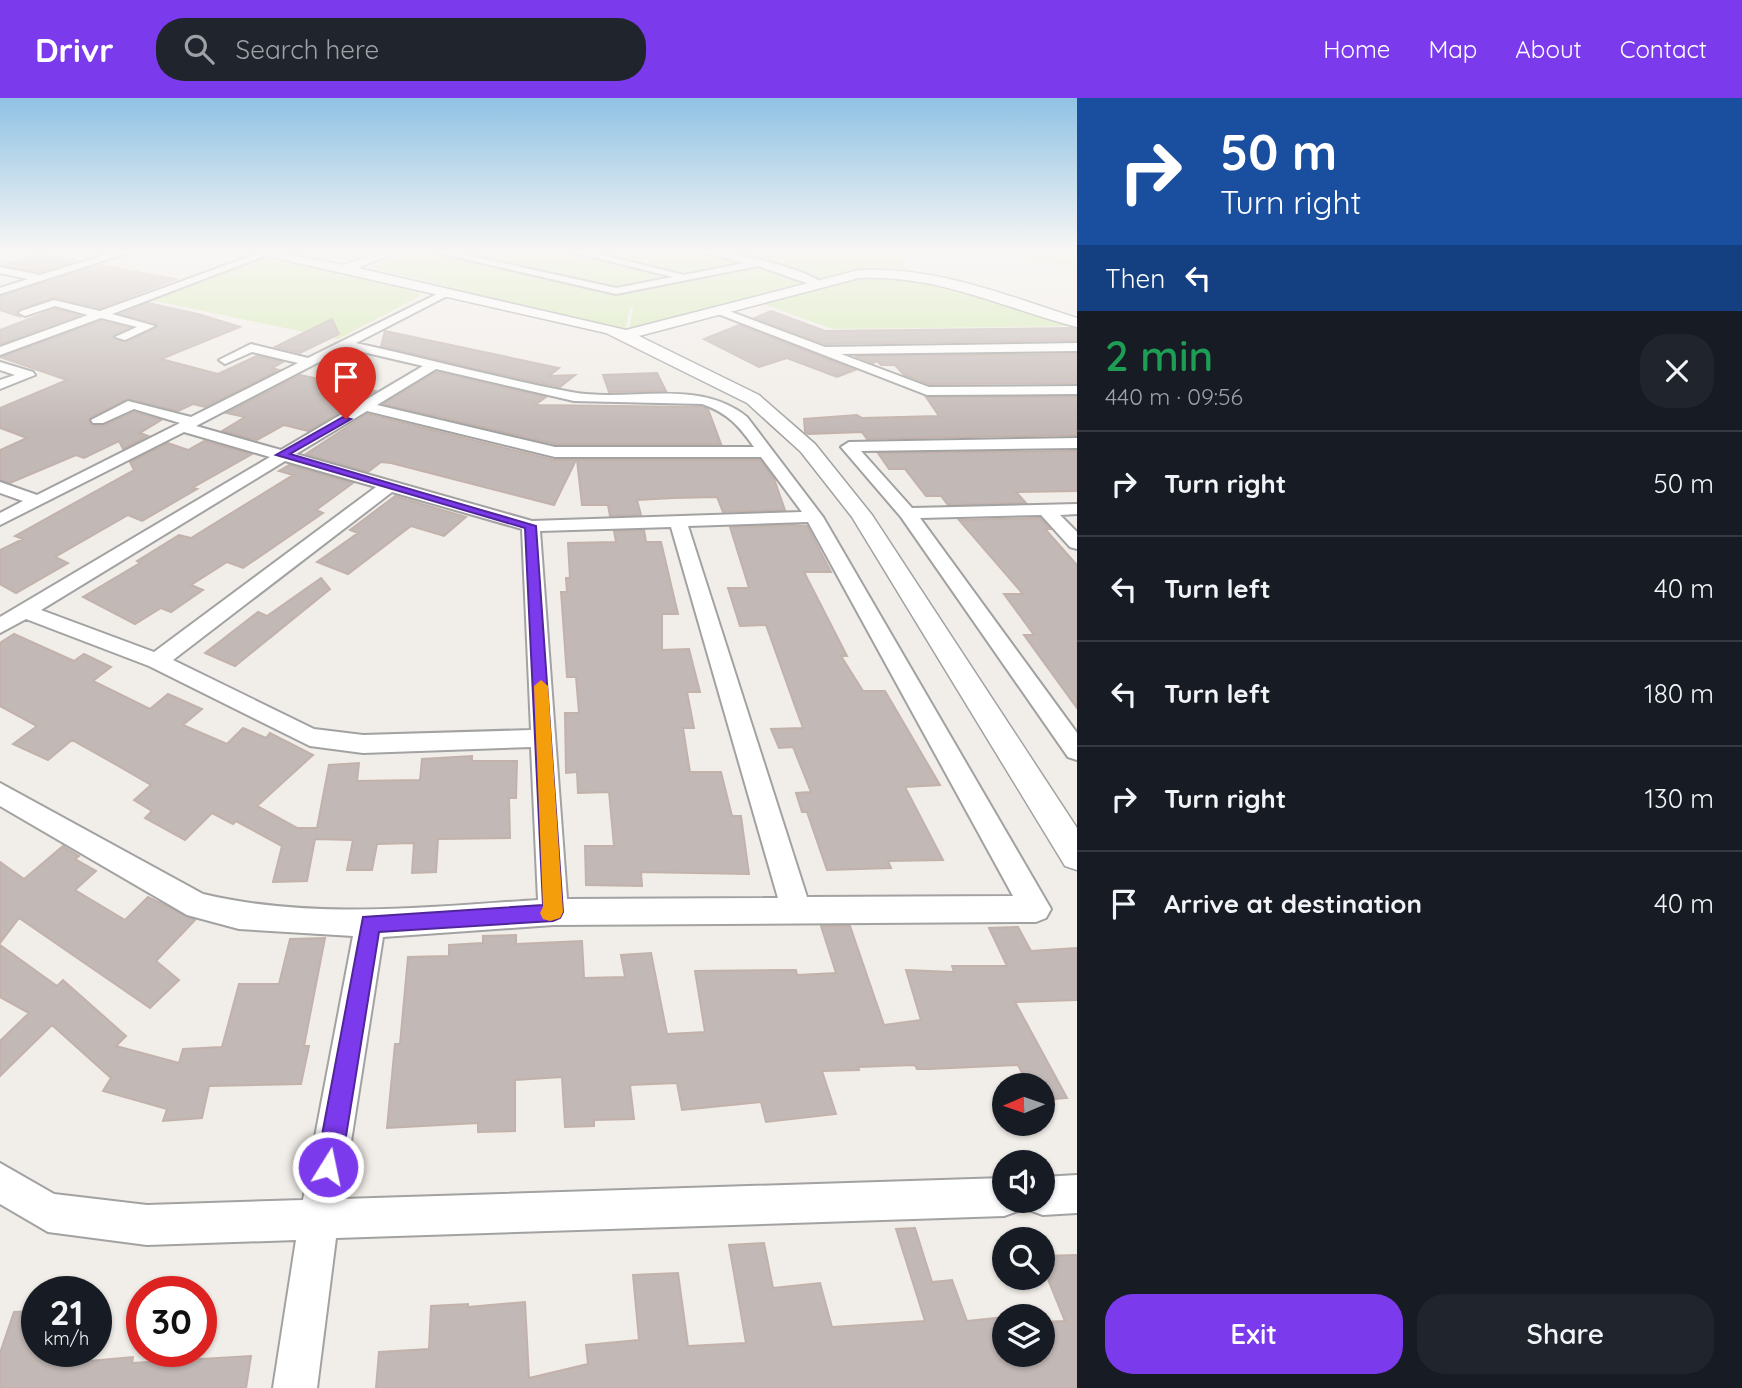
<!DOCTYPE html>
<meta charset="utf-8">
<style>
:root{--surface:#171b24;--page:#20242c;--text:#f1f3f6;--muted:#9ea1a6;--line:#363941;--accent:#7c3aed}
body{margin:0;font-family:Quicksand,sans-serif;background:var(--page);color:var(--text);height:100vh;display:flex;flex-direction:column;font-size:26px;white-space:nowrap}
*{box-sizing:border-box;margin:0}
p{font-size:23px;color:var(--muted)}
.icon{flex:none;width:38px;height:38px;fill:none;stroke:currentColor;stroke-width:2;stroke-linecap:round;stroke-linejoin:round}
.map{position:relative;flex:1;overflow:hidden}
.drawer{display:flex;flex-direction:column;background:var(--surface);width:665px}
.drawer>*{flex:none}
.banner{background:#1a4fa0;color:#fff;overflow:hidden}
.needle{width:46px;rotate:268deg}
.buttons{position:absolute;left:992px;top:975px;display:grid;gap:14px}
.buttons a{display:grid;place-items:center;width:63px;height:63px;border-radius:50%;background:var(--surface);box-shadow:0 2px 5px #0004;font-size:35px}
.speed{position:absolute;left:21px;top:1178px;display:flex;gap:14px;font-size:35px;font-weight:700;text-align:center}
.speed>*{display:grid;place-content:center;width:91px;height:91px;border-radius:50%;background:var(--surface);box-shadow:0 2px 5px #0004;line-height:1}
.speed small{font-size:18px;font-weight:400}
.speed .limit{border:10px solid #d22;background:#fff;color:#111}
.pin{position:absolute;display:grid;place-items:center;width:60px;height:60px;color:#fff;margin:-72px -30px;border-radius:50% 50% 50% 0;rotate:-45deg;box-shadow:0 0 7px #0007}
.pin .icon{rotate:45deg}
.me{position:absolute;width:77px;margin:-38px;rotate:10deg;stroke-linejoin:round;filter:drop-shadow(0 0 5px #0008)}
.turn{display:flex;align-items:center;gap:24px;height:147px;padding:0 28px;font-size:32px}
.turn .icon{width:91px;height:91px;stroke-width:2.5}
.turn b{display:block;font-size:49px;line-height:60px}
.then{display:flex;align-items:center;height:66px;padding:0 28px;background:#0003;gap:14px;font-size:26px}
.round{display:grid;place-items:center;flex:none;width:74px;height:74px;border-radius:28px;background:var(--page)}
.headline{display:flex;align-items:center;justify-content:space-between;height:119px;padding:0 28px}
h1{font-size:42px;font-weight:600;line-height:52px;color:#1e9e55}
.cta{display:flex;gap:14px;margin-top:auto;padding:14px 28px}
.cta a{flex:1;height:80px;border-radius:28px;background:var(--accent);color:#fff;font-size:28px;font-weight:600;line-height:80px;text-align:center}
.cta a+a{background:var(--page);color:var(--text)}
ul{padding:0;list-style:none}
li{display:flex;align-items:center;gap:21px;height:105px;padding:0 28px;border-top:2px solid var(--line)}
li div{flex:1}
li b{display:block;font-size:26px}
li em{font-style:normal}
header{display:flex;align-items:center;gap:42px;box-sizing:border-box;height:98px;padding:0 35px;background:var(--accent);color:#fff}
header strong{font-size:33px}
nav{display:flex;gap:38px;margin-inline-start:auto;font-size:24px}
.search{width:490px;height:63px;background:var(--page);display:flex;align-items:center;gap:18px;box-sizing:border-box;padding:0 24px;border-radius:28px;color:var(--muted);font-size:26px}
main{display:flex;flex:1;min-height:0}
.map>svg:first-child{display:block}
.grass{fill:#d3e9b1;fill-rule:evenodd}
.building{fill:#c2b8b5;stroke:#c2b2ab;stroke-width:2}
.lines{fill:none;stroke-linecap:round;stroke-linejoin:round}
.minor-casing{stroke:#a2a2a2;stroke-width:4}
.tertiary-casing{stroke:#a2a2a2;stroke-width:3}
.minor{fill:#fff;fill-rule:evenodd}
.tertiary{fill:#fff;fill-rule:evenodd}
.route{fill:#7c3aed;stroke:#51269a;stroke-width:2}
.slow{fill:#f59e0b}
</style>
<header>
<strong>Drivr</strong>
<div class="search"><svg class="icon" aria-label="search" viewBox="0 0 24 24"><circle cx="10" cy="10" r="6"/><path d="M15 15l6 6"/></svg>Search here</div>
<nav><a>Home</a><a>Map</a><a>About</a><a>Contact</a></nav>
</header>
<main>
<div class="map">
<svg width="1077" height="1290" viewBox="0 0 1077 1290">
<rect width="100%" height="100%" fill="#f1ede8"/>
<path class="grass" d="M408,152H900L909,177L1077,228L833,231L758,204L850,181L837,176L841,179L629,233L633,210L624,207L630,210L625,233L369,169ZM495,164L597,187L605,207L597,192L491,167L480,171Z
M983,152H1077V170Z
M264,159L417,192L420,198L338,241L145,201Z"/>
<path class="building" d="M38,156L77,163L40,174L2,167Z
M99,167L176,181L100,210L55,199L20,211L16,215L21,219L0,212V198Z
M148,205L198,216L240,229L161,261L218,276L257,258L283,264L272,270L279,272L205,309L193,306L178,313L127,301L90,320L89,323L93,328H103L134,314L161,322L140,335L148,338L123,351L119,343L84,360L76,357L10,385L0,382V352L27,340L0,330V310L67,282L0,259L101,223L129,230L113,238L126,244L157,229L156,225L120,216Z
M55,211L79,217L0,246V232Z
M771,213L825,233L1072,230L1077,231V242L825,246L755,220Z
M332,221L339,236L300,255L275,249Z
M739,227L855,272L837,279L787,260L759,269L704,241Z
M385,233L559,270L549,278L575,277L560,289L491,274L381,248Z
M1077,256V285L929,286L904,277L895,267H881L877,263L873,265L855,258Z
M436,274L546,299L535,307L701,309L708,311L721,346H555L384,306Z
M657,275L666,293L609,294L603,277Z
M300,277L375,293L308,333L284,327L257,342L222,333L245,319L227,315Z
M926,299H1077V337L867,341L862,334L808,336L805,334L804,321L857,317L862,320L939,318Z
M367,316L554,362H576L554,407L391,365L381,364L368,374L306,356Z
M204,343L252,356L192,390L197,391L142,423L128,417L55,459L68,465L16,495L0,486V452L23,441L15,438L134,372L130,364L168,345L188,352Z
M1077,353V393L1016,394L1026,405L948,407L941,398H926L905,371H889L878,355Z
M577,362H760L774,381L785,412L723,414L717,399L673,400L637,402L641,417L610,418L608,407H582Z
M289,367L353,385L316,412L323,415L243,470L227,464L191,487L203,492L171,514L161,510L135,526L83,499L140,465L137,463L179,437L191,440L293,377L279,373Z
M395,398L466,419L444,438L411,428L348,476L317,464L358,435L350,432Z
M1040,420L1050,431H1045L1077,467V610L1024,537H1034L1004,496H1023L959,422Z
M793,427L807,428L831,474H804L847,558H841L863,593H885L940,687L905,689L943,762L888,763L891,770L827,772L807,714H802L796,695L811,694L793,649L779,650L771,631L803,630L796,611L766,527L740,528L728,490H749L730,429Z
M644,432L646,444H661L678,516H662V552L689,551L700,594H687L694,630H683L690,674H721L732,718H741L749,776L641,774L642,788L586,787L585,748H614L609,694L578,695L577,674L566,675L565,615H579L576,579H567L562,507L561,494H567L566,480H570L568,445L616,444L614,433Z
M321,480L330,491L235,568L205,555L258,514L267,518Z
M14,536L74,563L84,556L111,569L93,583L150,611L168,596L202,611L183,627L227,646L243,630L266,640L270,635L313,657L257,708L297,730H317L329,667L359,665L357,683L420,682L422,661L472,658V663H517L516,700H509L510,740L438,741L436,774L412,775L414,745L377,746L372,772H347L353,742L315,741L307,783L273,784L282,748L236,723L233,726L212,715L185,742L145,720L152,713L134,702L151,687L113,665L72,642L48,662L13,646L37,628L0,608V545Z
M63,748L79,758L75,761L96,773L75,792L125,822L148,799L195,822L156,863L179,882L150,910L19,820L0,845V764L24,781Z
M821,828H850L884,927L921,922L906,872L954,874L952,868H1007L989,830L1018,829L1031,853L1077,850V902L1015,904L1067,1000L1043,1002V987H1028L1018,967L929,971H917L915,967L858,969L859,972L822,973L836,1016L766,1024L761,1004L682,1012L677,985L630,987L634,1021L594,1022V1028L565,1029L562,979L515,982V1033L478,1034V1025L387,1030L395,946H400L408,859L449,858V847L483,845V838L516,837V846L582,843L584,880L625,879L621,857L651,855L667,936L705,934L695,873L796,872L797,877L836,875Z
M325,840L304,948H309L301,986L209,988L202,1020L163,1023L167,1011L103,993L111,980L52,927L0,978V943L29,915L0,899V847L57,888L63,882L126,938L116,948L179,965L183,951L222,949L239,886H279L290,841Z
M915,1130L932,1184L952,1182L967,1223L1004,1219V1256H1043V1224L1065,1223L1043,1169V1158L1077,1157V1290H376L379,1254L429,1251L431,1208L468,1206V1209L525,1204L529,1280L588,1266L586,1247L639,1242L633,1177L678,1175L688,1248L746,1245L729,1147L764,1145L773,1190L820,1185L832,1229L925,1223L896,1131Z
M37,1213V1253H43L40,1262L89,1263L133,1259L132,1265L251,1258L246,1290H0V1255L14,1214Z"/>
<g class="lines">
<g class="minor-casing">
<path id="minor" d="M121,152H137L0,196V190L28,181L0,175V169L40,177Z
M425,152H444L616,190L673,179L564,152H583L684,177L745,165L694,152C726,152 800,168 824,186L815,188L758,168L616,196Z
M262,154L270,156L112,216L155,228L125,242L115,239L137,229L101,220L0,257V249L88,217L55,208L25,218L19,215L21,213L54,202L100,213Z
M447,191L452,194L451,196L356,245C428,261 499,280 571,294C629,305 697,279 747,319L823,419L1051,811L1046,820L1036,824L553,827L383,839L342,1101L1004,1080V1102H1022L1018,1113L1004,1118L336,1140L317,1290H273L296,1142L147,1147L48,1134L0,1106V1065L54,1096L147,1107L303,1102L353,838L239,831L187,817L0,708V685L203,796C312,822 427,809 538,802L531,649L363,655L310,648L149,568L26,521L0,535V519L270,359L184,334L0,427V415L23,403L0,395V384L37,397L180,325L134,311L103,325H93L91,322L128,303L191,319L298,265L252,254L225,266L219,262L251,246L308,260ZM346,250L423,268L281,352L196,328ZM436,271L574,303L702,306C728,315 739,328 754,349H555L377,307ZM367,313L555,359H761L802,414L532,423L296,356ZM285,363L376,389L154,554L41,512ZM392,394L522,431L531,632L363,637L314,631L173,562ZM808,424L1013,798L807,799L688,428ZM671,429L778,800L567,801L540,433Z
M713,210H721L825,249L1077,245V253L841,256L929,289L1077,288V296L927,297L713,214Z
M0,264L33,274L35,277L0,291V282L15,277L0,272Z
M1077,340V350L861,353L912,410L1077,406V416L1060,417L1077,434V451L1070,449L1041,417L920,420L1077,635V662L1068,659L901,419L841,349L849,344Z
M1077,1077V1115L1043,1117L1029,1112L1026,1102H1043V1079Z"/>
</g>
<g class="tertiary-casing">
<path id="tertiary" d="M241,152H266L344,167L384,152H401L358,170L626,232L859,172C935,168 1006,197 1077,220V229C1003,210 938,176 859,180L639,238L759,297L815,346L872,417L1077,730V772L1065,768L852,419L801,354L747,305L606,235Z"/>
</g>
<use href="#minor" class="minor"/>
<use href="#tertiary" class="tertiary"/>
</g>
<linearGradient id="sky" x2="0" y2="1"><stop stop-color="#8fc2e4"/><stop offset="0.46" stop-color="#f9f7f5"/><stop offset="1" stop-color="#f9f7f5" stop-opacity="0"/></linearGradient>
<rect width="1077" height="333" fill="url(#sky)"/>
<path class="route" d="M343,319L351,321L290,356L536,428L563,814L560,820L553,823L379,834L341,1069L337,1078L328,1081L320,1078L316,1069L363,819L543,807L525,430L276,357Z"/>
<path class="slow" d="M541,582L548,588L563,814L560,820L550,823L543,821L540,815L543,809L534,588Z"/>
</svg>
<div class="buttons">
<a><svg class="needle" viewBox="-14 -14 28 28"><path d="M0-13l5 13h-10z" fill="#e53935"/><path d="M0 13l5-13h-10z" fill="#9ea1a6"/></svg></a>
<a><svg class="icon" aria-label="sound" viewBox="0 0 24 24"><path d="M4 9h4l5-4v14l-5-4H4zM17 9q2 3 0 6"/></svg></a>
<a><svg class="icon" aria-label="search" viewBox="0 0 24 24"><circle cx="10" cy="10" r="6"/><path d="M15 15l6 6"/></svg></a>
<a><svg class="icon" aria-label="layers" viewBox="0 0 24 24"><path d="M12 4l9 5-9 5-9-5zM3 14l9 5 9-5"/></svg></a>
</div>
<div class="speed"><div>21<small>km/h</small></div><div class="limit">30</div></div>
<div class="pin" style="left:346px;top:321px;background:#d93025"><svg class="icon" aria-label="arrive" viewBox="0 0 24 24"><path d="M6 21V4h12l-3 4 3 4H6"/></svg></div>
<svg class="me" style="left:328px;top:1069px" viewBox="-20 -20 40 40"><circle r="17" fill="#7c3aed" stroke="#fff" stroke-width="3"/><path d="M0-11L8 9 0 5-8 9z" fill="#fff"/></svg>
</div>
<section class="drawer">
<div class="banner">
<div class="turn"><svg class="icon" aria-label="right" viewBox="0 0 24 24"><path d="M7 20v-9h11M14 6l5 5-5 5"/></svg><div><b>50 m</b>Turn right</div></div>
<div class="then">Then<svg class="icon" aria-label="left" viewBox="0 0 24 24"><path d="M17 20v-9H6M10 6l-5 5 5 5"/></svg></div>
</div>
<div class="headline"><div><h1>2 min</h1><p>440 m · 09:56</p></div><a class="round"><svg class="icon" aria-label="close" viewBox="0 0 24 24"><path d="M6 6l12 12M18 6L6 18"/></svg></a></div>
<ul>
<li><svg class="icon" aria-label="right" viewBox="0 0 24 24"><path d="M7 20v-9h11M14 6l5 5-5 5"/></svg><div><b>Turn right</b></div><em>50 m</em></li>
<li><svg class="icon" aria-label="left" viewBox="0 0 24 24"><path d="M17 20v-9H6M10 6l-5 5 5 5"/></svg><div><b>Turn left</b></div><em>40 m</em></li>
<li><svg class="icon" aria-label="left" viewBox="0 0 24 24"><path d="M17 20v-9H6M10 6l-5 5 5 5"/></svg><div><b>Turn left</b></div><em>180 m</em></li>
<li><svg class="icon" aria-label="right" viewBox="0 0 24 24"><path d="M7 20v-9h11M14 6l5 5-5 5"/></svg><div><b>Turn right</b></div><em>130 m</em></li>
<li><svg class="icon" aria-label="arrive" viewBox="0 0 24 24"><path d="M6 21V4h12l-3 4 3 4H6"/></svg><div><b>Arrive at destination</b></div><em>40 m</em></li>
</ul>
<div class="cta"><a>Exit</a><a>Share</a></div>
</section>
</main>
